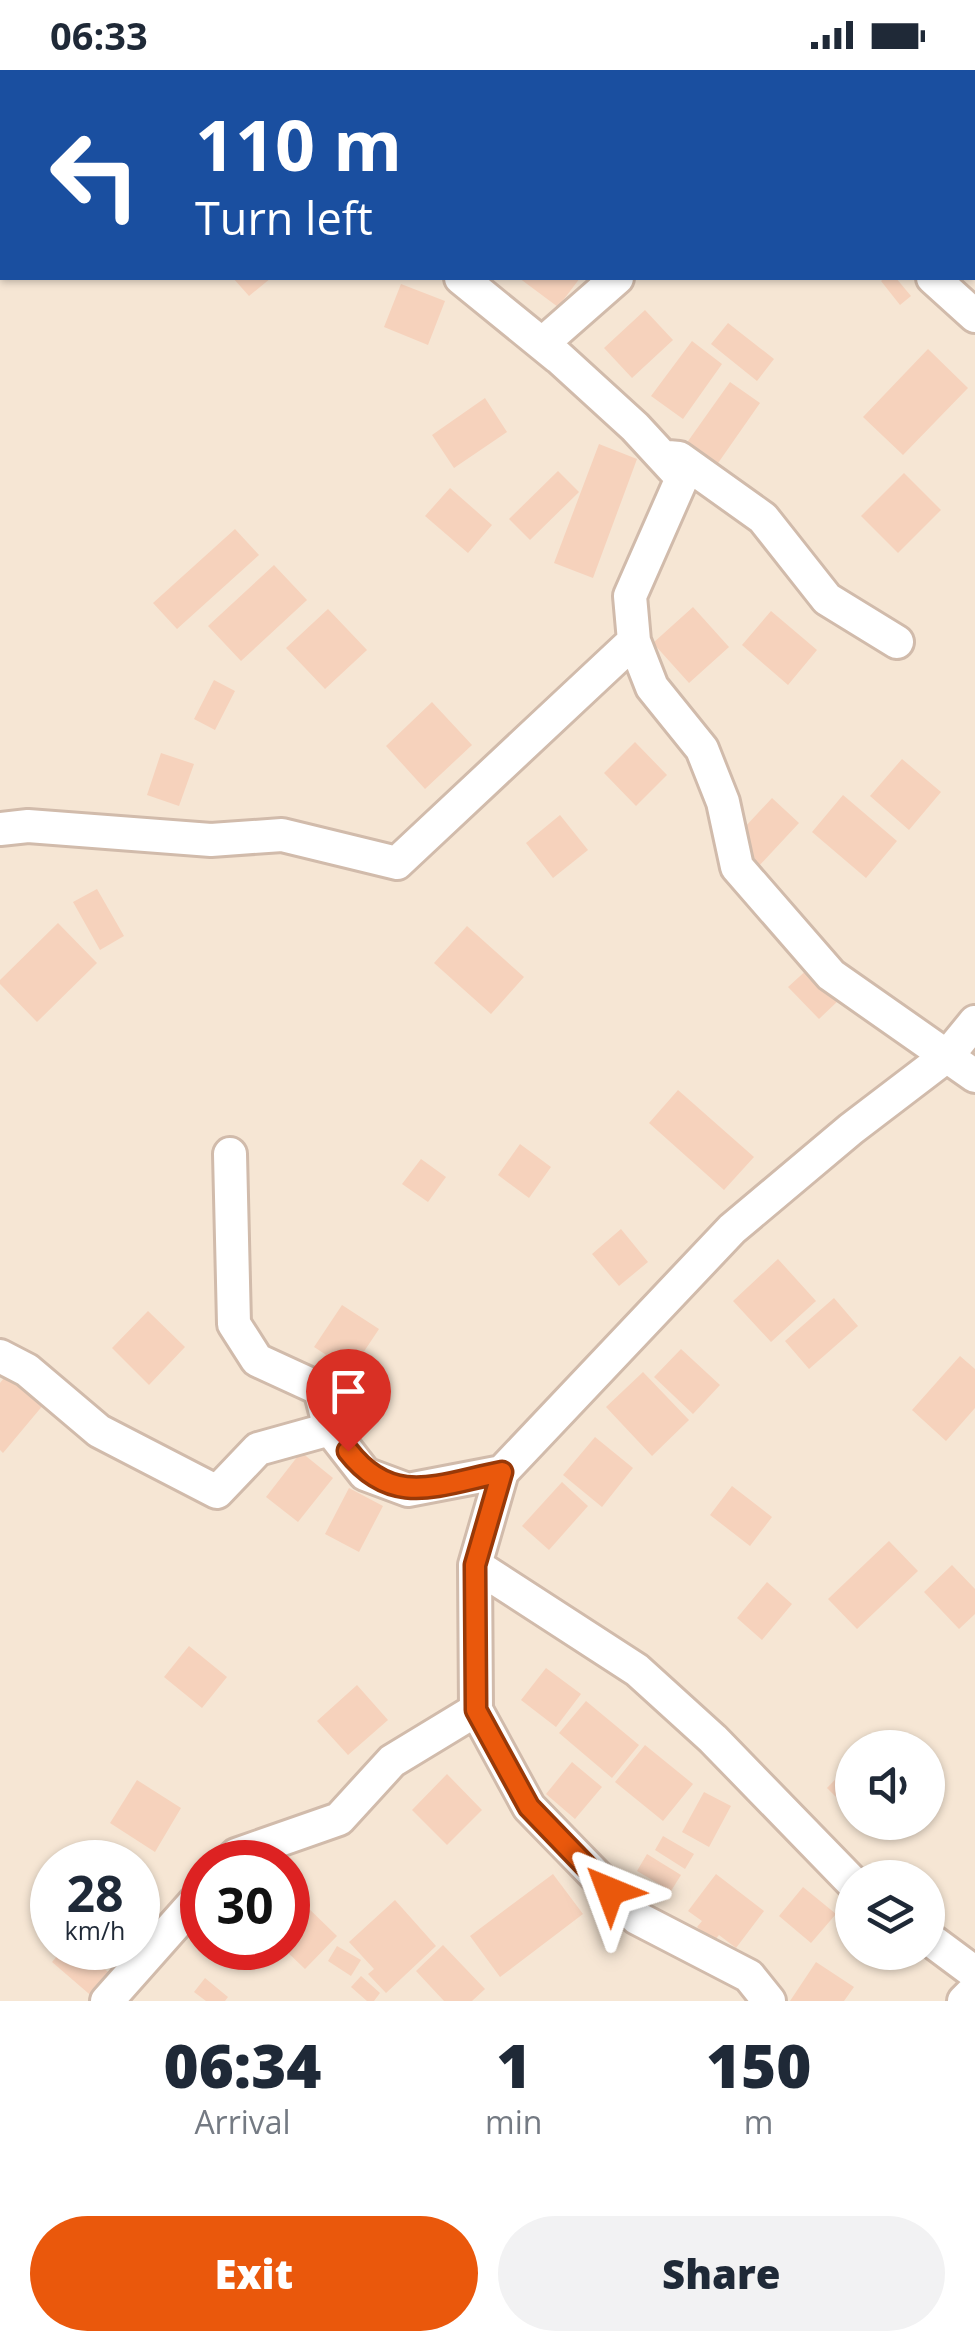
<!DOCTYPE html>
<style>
:root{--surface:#fff;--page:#f2f2f3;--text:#1f2937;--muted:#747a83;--accent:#ea580c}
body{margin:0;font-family:"Open Sans",sans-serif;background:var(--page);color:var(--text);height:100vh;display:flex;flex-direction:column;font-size:38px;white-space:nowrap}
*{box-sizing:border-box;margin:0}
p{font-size:32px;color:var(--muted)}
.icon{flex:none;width:55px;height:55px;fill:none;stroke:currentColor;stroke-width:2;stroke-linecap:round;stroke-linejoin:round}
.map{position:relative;height:1931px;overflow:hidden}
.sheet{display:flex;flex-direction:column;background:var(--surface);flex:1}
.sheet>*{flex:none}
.guide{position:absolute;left:0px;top:0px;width:975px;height:210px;box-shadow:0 2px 8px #0004;background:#1a4fa0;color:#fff;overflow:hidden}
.tools{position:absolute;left:835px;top:1660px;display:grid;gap:20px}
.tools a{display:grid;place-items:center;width:110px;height:110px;border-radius:50%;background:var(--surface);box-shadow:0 2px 8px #0004;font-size:50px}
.speed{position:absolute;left:30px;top:1770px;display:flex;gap:20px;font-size:50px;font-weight:700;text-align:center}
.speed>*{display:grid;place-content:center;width:130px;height:130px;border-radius:50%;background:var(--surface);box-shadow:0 2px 8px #0004;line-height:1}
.speed small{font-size:25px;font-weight:400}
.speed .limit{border:15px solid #d22;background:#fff;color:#111}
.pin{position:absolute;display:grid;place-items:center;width:85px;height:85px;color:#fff;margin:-102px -42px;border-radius:50% 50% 50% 0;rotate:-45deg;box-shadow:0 0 10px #0007}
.pin .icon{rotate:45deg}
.me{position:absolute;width:110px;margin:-55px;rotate:316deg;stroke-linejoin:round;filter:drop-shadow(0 0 8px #0008)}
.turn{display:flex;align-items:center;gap:35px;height:210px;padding:0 30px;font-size:45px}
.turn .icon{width:130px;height:130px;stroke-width:2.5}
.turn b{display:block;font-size:70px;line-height:85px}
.eta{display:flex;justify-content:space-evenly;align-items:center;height:170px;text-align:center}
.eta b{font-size:60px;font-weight:800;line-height:70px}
.cta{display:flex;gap:20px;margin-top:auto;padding:20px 30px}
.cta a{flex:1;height:115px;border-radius:60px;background:var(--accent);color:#fff;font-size:40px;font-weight:800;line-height:115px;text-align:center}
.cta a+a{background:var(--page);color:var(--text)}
.status{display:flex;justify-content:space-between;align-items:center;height:70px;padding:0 50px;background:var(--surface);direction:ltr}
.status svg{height:28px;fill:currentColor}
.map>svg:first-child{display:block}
.residential{fill:#f6e6d4;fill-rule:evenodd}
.building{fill:#f6d2bc}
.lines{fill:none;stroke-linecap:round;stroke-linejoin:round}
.minor-casing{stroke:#d1bbab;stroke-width:38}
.minor{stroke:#fff;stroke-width:32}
.route-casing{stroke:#983908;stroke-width:25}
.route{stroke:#ea580c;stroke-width:18}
</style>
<div class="status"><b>06:33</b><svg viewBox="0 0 49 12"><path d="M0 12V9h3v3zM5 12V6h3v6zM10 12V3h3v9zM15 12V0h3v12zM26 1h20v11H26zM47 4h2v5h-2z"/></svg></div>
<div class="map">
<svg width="975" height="1931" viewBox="0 0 975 1931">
<rect width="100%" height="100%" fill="#fef4e6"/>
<path class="residential" d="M0,0H975V1931H0ZM2,2H972V208H2ZM852,1678H928V1752H852ZM52,1792H138V1878H52ZM202,1792H288V1878H202ZM852,1808H928V1882H852Z"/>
<path class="building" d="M233,208H271L249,226Z
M519,208H580L558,237Z
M885,208H896L911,226L900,235L881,211Z
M401,214L445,231L428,275L384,257Z
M645,240L673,270L632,308L604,278Z
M728,253L774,289L757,311L711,274Z
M692,271L722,294L683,349L651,326Z
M928,279L968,318L903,385L863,347Z
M730,312L760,333L716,396L686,374Z
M485,328L507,362L454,398L432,365Z
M599,374L637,389L593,508L554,493Z
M558,401L579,422L530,470L509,449Z
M904,403L941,440L898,483L861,446Z
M450,418L492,455L468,483L425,446Z
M235,459L259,485L177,559L153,533Z
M274,495L307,530L241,591L208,556Z
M693,537L729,577L689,613L653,573Z
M328,539L367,580L325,619L286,578Z
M771,541L817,580L788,615L742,575Z
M214,610L235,621L215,660L194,649Z
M432,632L472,675L425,719L386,676Z
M635,672L667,705L636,736L604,703Z
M161,683L194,694L179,736L147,725Z
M902,689L941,722L909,760L870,726Z
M843,725L897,771L866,808L812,762Z
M772,728L799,753L758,797L731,772Z
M560,745L588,780L553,808L526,773Z
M97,819L124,866L100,880L73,832Z
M58,853L97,893L37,952L0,914V910Z
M467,856L524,907L491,944L434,893Z
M810,897L840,929L819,949L788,917Z
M678,1020L754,1087L724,1120L649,1053Z
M520,1074L551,1097L529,1128L498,1105Z
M421,1089L446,1107L428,1132L402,1114Z
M621,1159L648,1192L619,1216L592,1184Z
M778,1189L816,1231L771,1272L733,1231Z
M834,1228L858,1256L809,1299L785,1271Z
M342,1235L379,1259L351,1301L314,1277Z
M148,1241L185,1277L149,1315L112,1278Z
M681,1279L720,1315L693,1344L654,1307Z
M960,1286L975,1299V1338L946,1371L912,1340Z
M643,1302L689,1350L652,1386L606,1337Z
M7,1304L44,1334L3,1383L0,1380V1313Z
M595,1367L633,1398L602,1437L563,1405Z
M301,1382L333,1408L298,1452L266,1427Z
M562,1412L588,1436L549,1480L522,1456Z
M732,1416L772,1447L750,1476L710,1445Z
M349,1418L383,1436L359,1482L325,1464Z
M889,1471L918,1501L857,1559L828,1529Z
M952,1495L975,1519V1544L959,1559L924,1522Z
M767,1512L792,1534L762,1570L737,1548Z
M189,1576L227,1607L202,1638L164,1607Z
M546,1598L581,1624L556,1657L521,1630Z
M357,1615L388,1650L348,1685L317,1651Z
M586,1631L639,1675L612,1708L559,1663Z
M645,1675L693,1714L663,1751L615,1712Z
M572,1692L602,1717L575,1749L546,1724Z
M852,1692V1743L827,1718Z
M447,1704L482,1740L447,1775L412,1740Z
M137,1710L181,1738L155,1782L110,1753Z
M704,1722L731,1736L709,1777L682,1762Z
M663,1766L694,1784L685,1799L655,1780Z
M647,1784L681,1805L671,1821L637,1801Z
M553,1804L583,1844L500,1907L470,1866Z
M716,1804L764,1841L736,1878L719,1865L714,1871L697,1857L702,1851L688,1841Z
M803,1817L836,1844L811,1873L779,1846Z
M395,1830L436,1876L386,1923L368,1904L374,1899L349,1872Z
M302,1832L337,1866L305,1899L283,1878H288V1847Z
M443,1875L485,1919L472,1931H444L416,1901Z
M337,1876L361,1890L351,1906L328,1891Z
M64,1878H80L114,1907L95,1929L52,1892Z
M816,1892L854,1917L844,1931H790Z
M361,1906L380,1923L374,1931H367L351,1917Z
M205,1908L228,1927L225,1931H206L194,1922Z"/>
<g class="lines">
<g class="minor-casing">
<path id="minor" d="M223,0L225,2
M672,0L673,2
M702,0L705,2
M971,2L973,0
M461,208L558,287
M617,208L543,273L635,357L682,408L630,526L634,571L652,617L702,679L723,732L737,797L831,905L975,1006
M933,208L975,246
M668,387L679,388L763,448L827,529L897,572
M0,759L28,756L211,770L282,765L397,793L634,571
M230,1084L234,1254L257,1290L320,1319L330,1359
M0,1286L27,1300L99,1361L217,1422L258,1379L330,1359L365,1404L408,1420L502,1402
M476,1640L529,1737L637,1848L749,1906L769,1931
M230,1792L236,1785L339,1749L392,1691L476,1640L475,1495
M852,1812L713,1669L637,1600L475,1495L502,1402L732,1159L851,1059L948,985L975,952
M928,1868L975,1903
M107,1931L202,1824
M964,1931L975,1920"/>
</g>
<use href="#minor" class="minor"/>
</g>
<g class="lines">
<g class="route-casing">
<path id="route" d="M348,1381C393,1439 440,1414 502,1402L475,1495L476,1640L529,1737L610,1821"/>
</g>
<use href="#route" class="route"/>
</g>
</svg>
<div class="tools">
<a><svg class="icon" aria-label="sound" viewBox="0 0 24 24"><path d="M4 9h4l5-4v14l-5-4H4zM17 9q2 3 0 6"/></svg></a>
<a><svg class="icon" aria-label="layers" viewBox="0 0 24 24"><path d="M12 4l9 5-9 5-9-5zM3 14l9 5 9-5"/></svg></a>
</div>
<div class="speed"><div>28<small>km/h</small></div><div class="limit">30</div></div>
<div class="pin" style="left:348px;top:1381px;background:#d93025"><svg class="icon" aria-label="arrive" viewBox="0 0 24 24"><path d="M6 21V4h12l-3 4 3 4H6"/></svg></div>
<svg class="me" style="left:610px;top:1821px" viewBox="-20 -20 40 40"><path d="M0-17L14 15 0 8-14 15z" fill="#ea580c" stroke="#fff" stroke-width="4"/></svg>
<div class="guide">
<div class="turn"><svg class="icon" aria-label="left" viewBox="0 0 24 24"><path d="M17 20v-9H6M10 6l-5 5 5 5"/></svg><div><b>110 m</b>Turn left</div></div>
</div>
</div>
<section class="sheet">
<div class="eta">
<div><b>06:34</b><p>Arrival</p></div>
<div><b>1</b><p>min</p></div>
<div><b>150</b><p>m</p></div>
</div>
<div class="cta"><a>Exit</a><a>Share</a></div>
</section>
